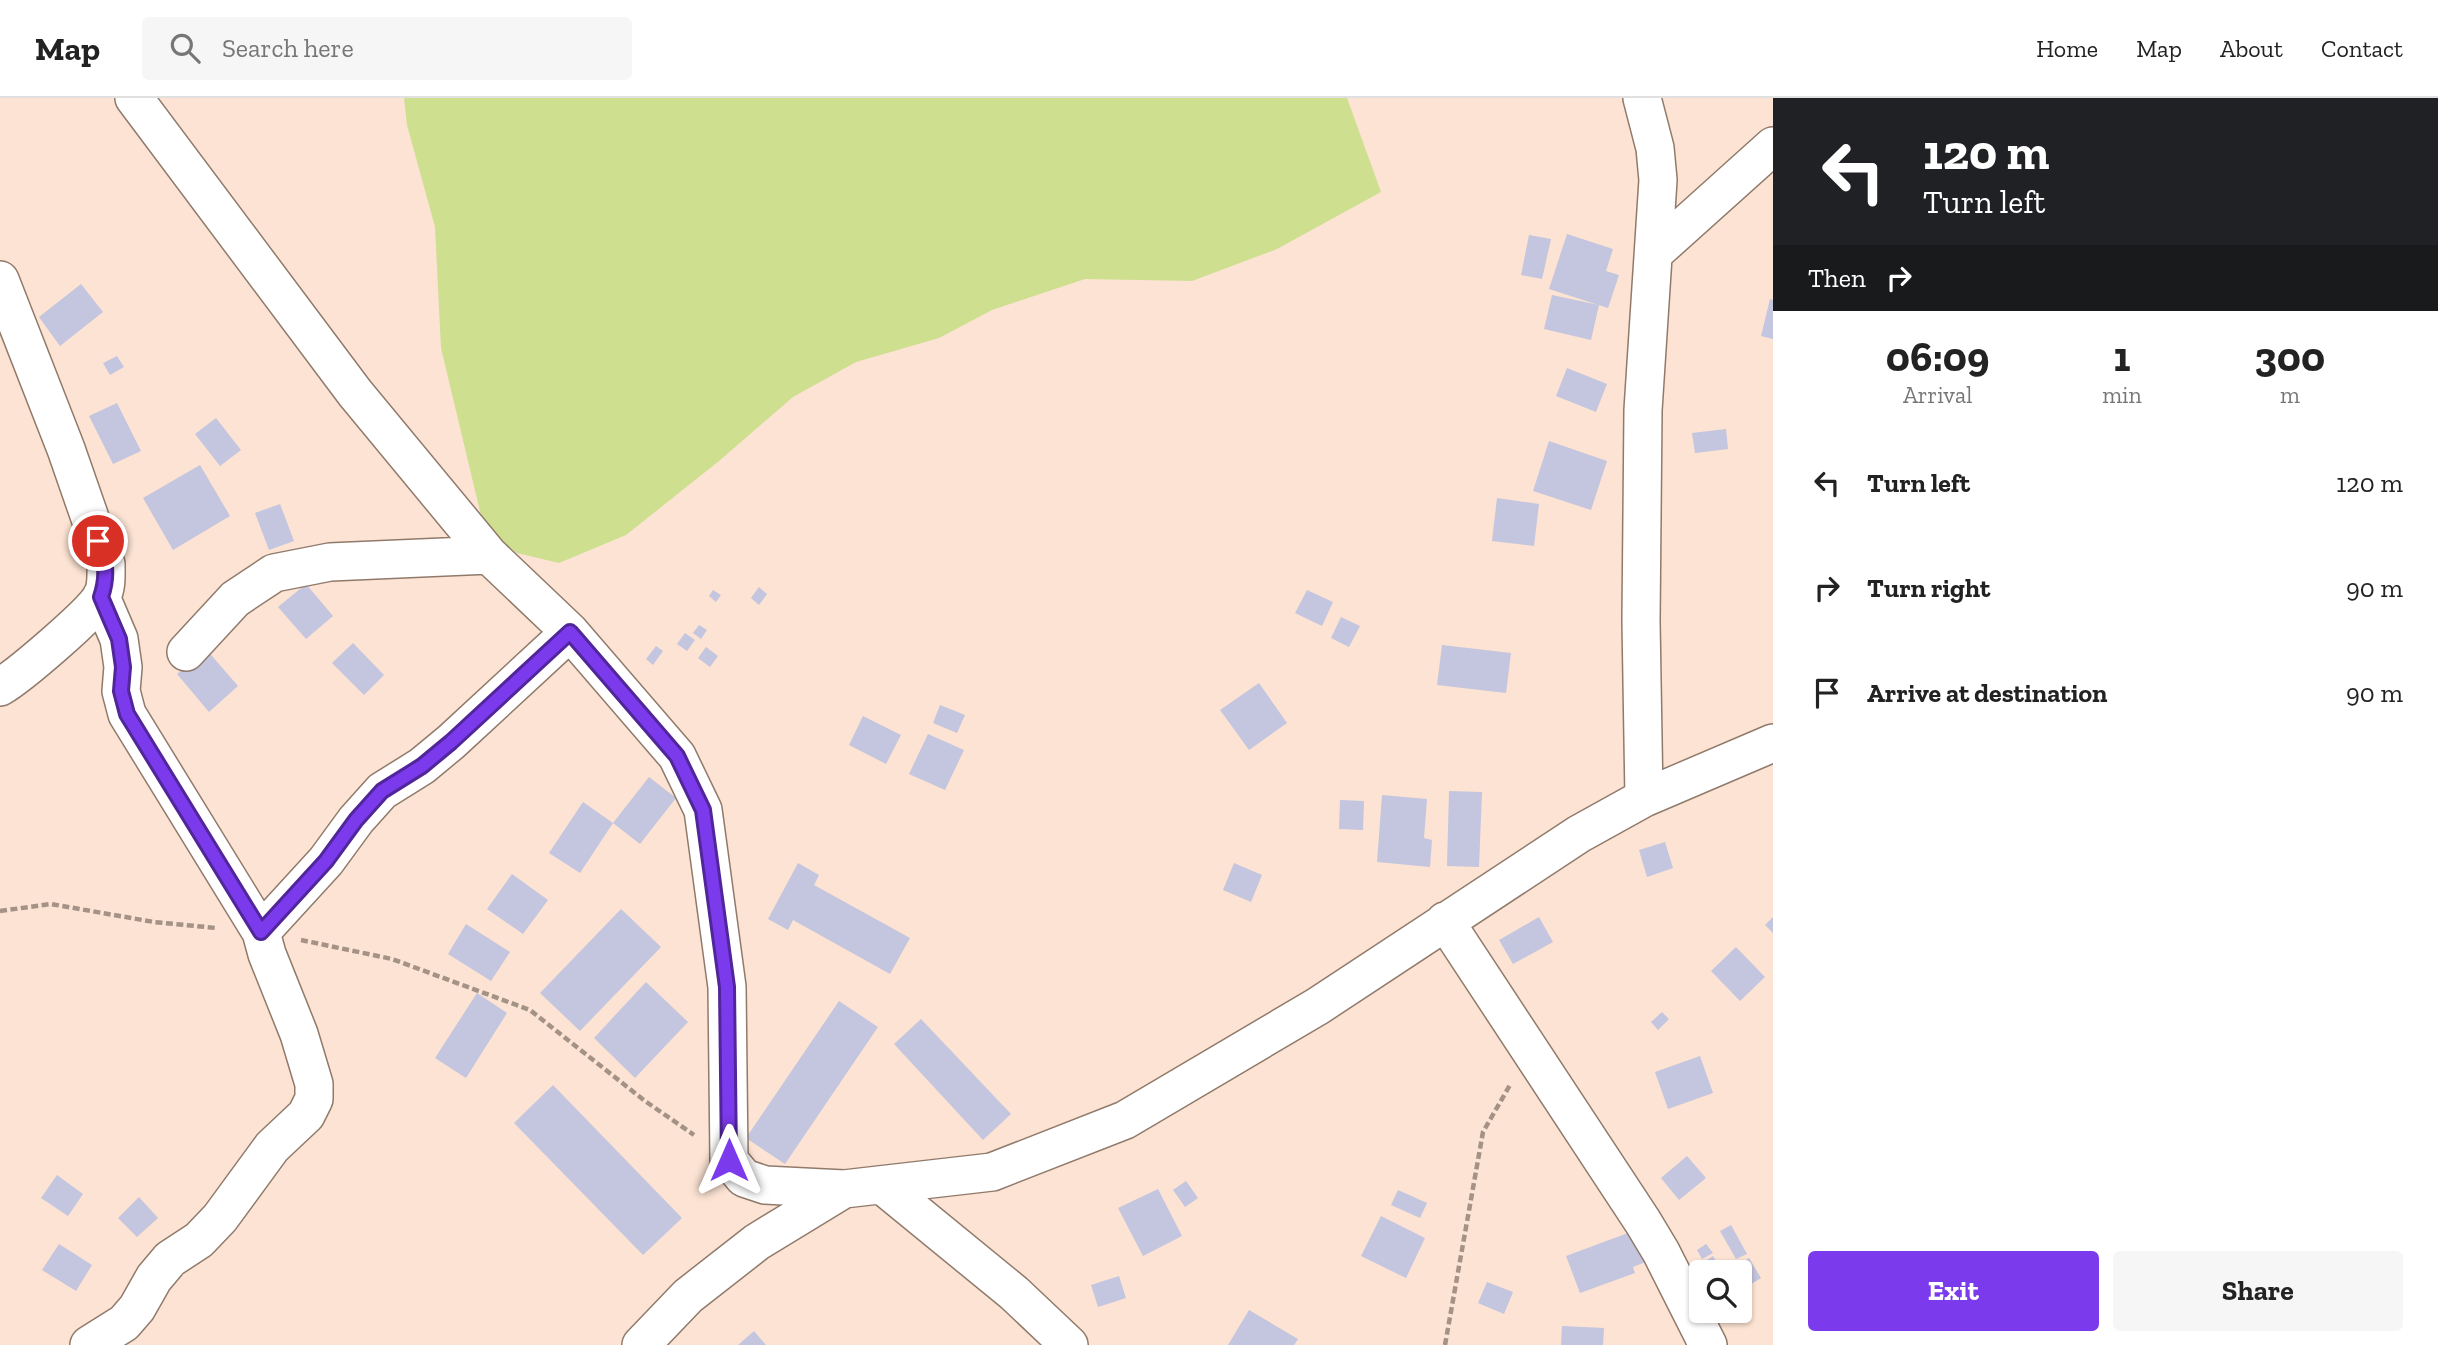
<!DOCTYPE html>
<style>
:root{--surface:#fff;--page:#f6f6f6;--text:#222;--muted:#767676;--line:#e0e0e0;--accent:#7c3aed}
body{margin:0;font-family:"Zilla Slab",serif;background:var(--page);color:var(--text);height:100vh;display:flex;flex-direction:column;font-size:26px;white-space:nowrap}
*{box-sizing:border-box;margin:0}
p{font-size:23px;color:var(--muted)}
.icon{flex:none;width:38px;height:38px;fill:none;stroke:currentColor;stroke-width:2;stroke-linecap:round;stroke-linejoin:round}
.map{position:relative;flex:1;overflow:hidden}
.sheet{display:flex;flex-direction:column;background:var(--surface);width:665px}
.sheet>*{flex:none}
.guide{background:#202124;color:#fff;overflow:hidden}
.tools{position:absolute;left:1689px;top:1162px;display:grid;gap:14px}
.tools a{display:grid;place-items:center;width:63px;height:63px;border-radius:7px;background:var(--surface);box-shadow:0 2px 5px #0004;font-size:35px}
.pin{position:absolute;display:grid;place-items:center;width:60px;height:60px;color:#fff;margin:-30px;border:4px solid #fff;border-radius:50%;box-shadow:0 2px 7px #0007}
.me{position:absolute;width:77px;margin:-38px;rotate:0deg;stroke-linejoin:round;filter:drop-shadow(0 0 5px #0008)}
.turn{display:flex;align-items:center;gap:24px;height:147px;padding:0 35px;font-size:32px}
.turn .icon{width:91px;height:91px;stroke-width:2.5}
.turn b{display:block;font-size:49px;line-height:60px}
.then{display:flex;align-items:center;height:66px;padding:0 35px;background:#0003;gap:14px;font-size:26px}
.eta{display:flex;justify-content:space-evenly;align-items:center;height:119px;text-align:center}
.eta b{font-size:42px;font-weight:800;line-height:49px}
.primary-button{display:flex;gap:14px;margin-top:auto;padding:14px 35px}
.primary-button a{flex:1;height:80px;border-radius:7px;background:var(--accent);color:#fff;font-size:28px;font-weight:800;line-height:80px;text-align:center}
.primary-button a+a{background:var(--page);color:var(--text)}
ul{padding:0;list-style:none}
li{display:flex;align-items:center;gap:21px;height:105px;padding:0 35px}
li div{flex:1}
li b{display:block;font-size:26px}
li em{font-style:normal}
header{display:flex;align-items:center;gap:42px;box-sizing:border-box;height:98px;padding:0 35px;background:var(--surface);border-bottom:2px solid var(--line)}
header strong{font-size:33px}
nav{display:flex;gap:38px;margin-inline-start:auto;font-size:24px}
.search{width:490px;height:63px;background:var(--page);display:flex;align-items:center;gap:18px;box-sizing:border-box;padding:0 24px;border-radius:7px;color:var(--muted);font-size:26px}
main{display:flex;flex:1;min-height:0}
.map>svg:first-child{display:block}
.green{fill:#cedf8f}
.building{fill:#c4c5de}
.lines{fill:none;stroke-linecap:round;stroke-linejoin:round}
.minor-casing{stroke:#907a6b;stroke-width:40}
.path{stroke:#a59286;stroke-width:4.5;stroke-dasharray:7 3.5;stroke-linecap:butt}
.minor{stroke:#fff;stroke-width:37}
.route-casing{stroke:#51269a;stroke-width:18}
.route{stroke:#7c3aed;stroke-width:12}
</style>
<header>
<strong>Map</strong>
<div class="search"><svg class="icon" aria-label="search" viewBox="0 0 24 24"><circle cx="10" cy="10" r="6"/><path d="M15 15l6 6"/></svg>Search here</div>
<nav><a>Home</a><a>Map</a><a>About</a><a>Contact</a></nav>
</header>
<main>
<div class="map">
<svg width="1773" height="1247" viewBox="0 0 1773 1247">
<rect width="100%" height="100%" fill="#fce3d3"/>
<path class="green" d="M404,0H1347L1381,94L1277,151L1192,183L1085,181L992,212L939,240L856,264L793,299L719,363L626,437L559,465L517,455L484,430L441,250L435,129L407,27Z"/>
<path class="building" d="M1567,136L1613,151L1606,173L1619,177L1608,210L1549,191Z
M1529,137L1551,141L1542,181L1521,177Z
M81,186L103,214L60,248L39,219Z
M1552,197L1599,207L1591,242L1544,231Z
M1770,201L1773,202V241L1761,238Z
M117,258L124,269L110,277L103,265Z
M1567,270L1607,286L1596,314L1556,298Z
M117,305L141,353L113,366L89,318Z
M216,320L241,352L220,368L195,336Z
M1726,331L1728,351L1695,355L1692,335Z
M1549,343L1607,363L1591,412L1533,393Z
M200,367L230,418L173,452L143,400Z
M1497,400L1539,406L1534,448L1492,443Z
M280,406L294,443L269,452L255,415Z
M306,486L333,518L306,541L278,509Z
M759,489L767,496L759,507L751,500Z
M713,492L721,497L716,504L709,498Z
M1307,492L1333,504L1322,528L1295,515Z
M1341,519L1360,528L1349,549L1331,540Z
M699,527L707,532L701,541L693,535Z
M685,535L695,542L687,553L677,546Z
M353,545L384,577L364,597L332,565Z
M1442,547L1511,555L1506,595L1437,587Z
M656,548L663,553L653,567L646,561Z
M706,549L718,558L710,569L698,560Z
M206,551L238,588L209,614L177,576Z
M1259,585L1287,625L1249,652L1220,612Z
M940,607L965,617L957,635L933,625Z
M863,618L901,637L886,666L849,647Z
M928,636L964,652L945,692L909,676Z
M649,679L676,700L640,746L613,725Z
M1449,693L1482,694L1479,769L1447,768Z
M1382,697L1427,701L1424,740L1432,742L1430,769L1377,764Z
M1340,702L1364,703L1363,732L1339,731Z
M583,704L613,725L580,775L549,755Z
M1665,744L1673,770L1647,779L1639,752Z
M798,765L819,777L814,787L910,840L890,876L793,822L788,832L768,821Z
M1234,765L1262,777L1251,804L1223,792Z
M512,776L548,802L523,836L487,811Z
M621,811L661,849L580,933L540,895Z
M1539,819L1553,844L1513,866L1499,842Z
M1773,819V835L1765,827Z
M466,826L510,854L491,883L448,856Z
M1736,849L1765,879L1740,903L1711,873Z
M646,884L688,924L635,980L594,940Z
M477,895L507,915L466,980L435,960Z
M839,903L878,929L785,1066L746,1040Z
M1662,914L1669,921L1658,932L1651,924Z
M921,921L1011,1016L983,1042L894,946Z
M1700,958L1713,995L1668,1011L1655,974Z
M553,987L682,1120L643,1157L514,1025Z
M1687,1058L1706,1080L1679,1102L1661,1080Z
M57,1077L83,1096L68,1118L41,1100Z
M1186,1083L1198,1100L1185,1109L1173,1092Z
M1158,1091L1182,1138L1143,1158L1118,1110Z
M1398,1092L1427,1105L1420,1120L1391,1107Z
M139,1099L158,1120L137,1139L118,1120Z
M1381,1118L1425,1140L1406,1180L1361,1158Z
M1731,1127L1747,1156L1736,1161L1720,1133Z
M1636,1132L1648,1163L1633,1169L1635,1175L1580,1195L1566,1158Z
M59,1146L92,1167L76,1193L42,1172Z
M1706,1146L1713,1155L1702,1161L1697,1152Z
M1713,1158L1720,1169L1711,1174L1704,1164Z
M1749,1160L1761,1180L1740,1193V1174H1726Z
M1119,1178L1126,1200L1098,1209L1091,1187Z
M1487,1184L1513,1194L1504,1216L1478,1205Z
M1249,1212L1298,1241L1294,1247H1228Z
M1562,1228L1604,1230L1603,1247H1561Z
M754,1233L766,1247H738Z"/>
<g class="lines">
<g class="minor-casing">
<path id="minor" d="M134,0L355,295L489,457L570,534L677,658L703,712L727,889L729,1062L744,1080L765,1087L844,1091
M1642,0L1655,50L1658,82L1643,312L1641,523L1644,700
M1654,155L1773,48
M0,182L66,351L106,466C106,477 107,489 102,498C92,516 19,578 0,589
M101,499L119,541L123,569L121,593L127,616L261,834
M186,554L235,501L274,475L330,464L489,457
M1445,823L1643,1124L1661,1154L1708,1247
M882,1087L1014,1195L1069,1247
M89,1247L124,1225L137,1210L154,1180L170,1161L199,1142L220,1120L272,1049L306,1017L314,1001V986L299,936L267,856L261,834L326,763L356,722L382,693L422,668L451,644L570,534
M641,1247L688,1198L757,1144L844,1091L992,1074L1125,1022L1318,908L1579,736L1644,700L1773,645"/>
</g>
<path class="path" d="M0,813L51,806L154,824L216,830
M301,842L392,861L530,912L645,1003L694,1037
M1445,1247L1483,1034L1510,987"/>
<use href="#minor" class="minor"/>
</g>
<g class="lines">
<g class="route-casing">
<path id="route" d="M98,443C106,464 108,478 101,499L119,541L123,569L121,593L127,616L261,834L326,763L356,722L382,693L422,668L451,644L570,534L677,658L703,712L727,889L729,1062"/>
</g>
<use href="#route" class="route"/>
</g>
</svg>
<div class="tools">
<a><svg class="icon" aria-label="search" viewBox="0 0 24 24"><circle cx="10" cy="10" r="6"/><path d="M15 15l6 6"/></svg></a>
</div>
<div class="pin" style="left:98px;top:443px;background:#d93025"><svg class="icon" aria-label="arrive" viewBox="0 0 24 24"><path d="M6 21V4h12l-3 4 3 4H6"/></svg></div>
<svg class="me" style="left:729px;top:1062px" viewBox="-20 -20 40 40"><path d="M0-17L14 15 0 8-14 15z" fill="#7c3aed" stroke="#fff" stroke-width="4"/></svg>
</div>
<section class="sheet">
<div class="guide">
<div class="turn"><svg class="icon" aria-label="left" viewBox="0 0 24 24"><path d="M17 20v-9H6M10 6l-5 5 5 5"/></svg><div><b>120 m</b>Turn left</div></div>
<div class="then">Then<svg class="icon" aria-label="right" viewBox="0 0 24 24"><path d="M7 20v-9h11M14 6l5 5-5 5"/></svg></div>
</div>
<div class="eta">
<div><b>06:09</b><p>Arrival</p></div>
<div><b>1</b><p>min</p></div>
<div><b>300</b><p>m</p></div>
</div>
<ul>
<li><svg class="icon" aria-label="left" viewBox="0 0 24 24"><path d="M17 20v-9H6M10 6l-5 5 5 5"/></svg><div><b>Turn left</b></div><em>120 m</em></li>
<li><svg class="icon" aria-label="right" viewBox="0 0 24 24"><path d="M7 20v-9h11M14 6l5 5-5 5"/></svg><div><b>Turn right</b></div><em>90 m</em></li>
<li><svg class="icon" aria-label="arrive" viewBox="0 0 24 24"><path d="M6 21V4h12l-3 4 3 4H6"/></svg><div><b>Arrive at destination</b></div><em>90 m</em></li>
</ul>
<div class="primary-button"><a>Exit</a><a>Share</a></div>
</section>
</main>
